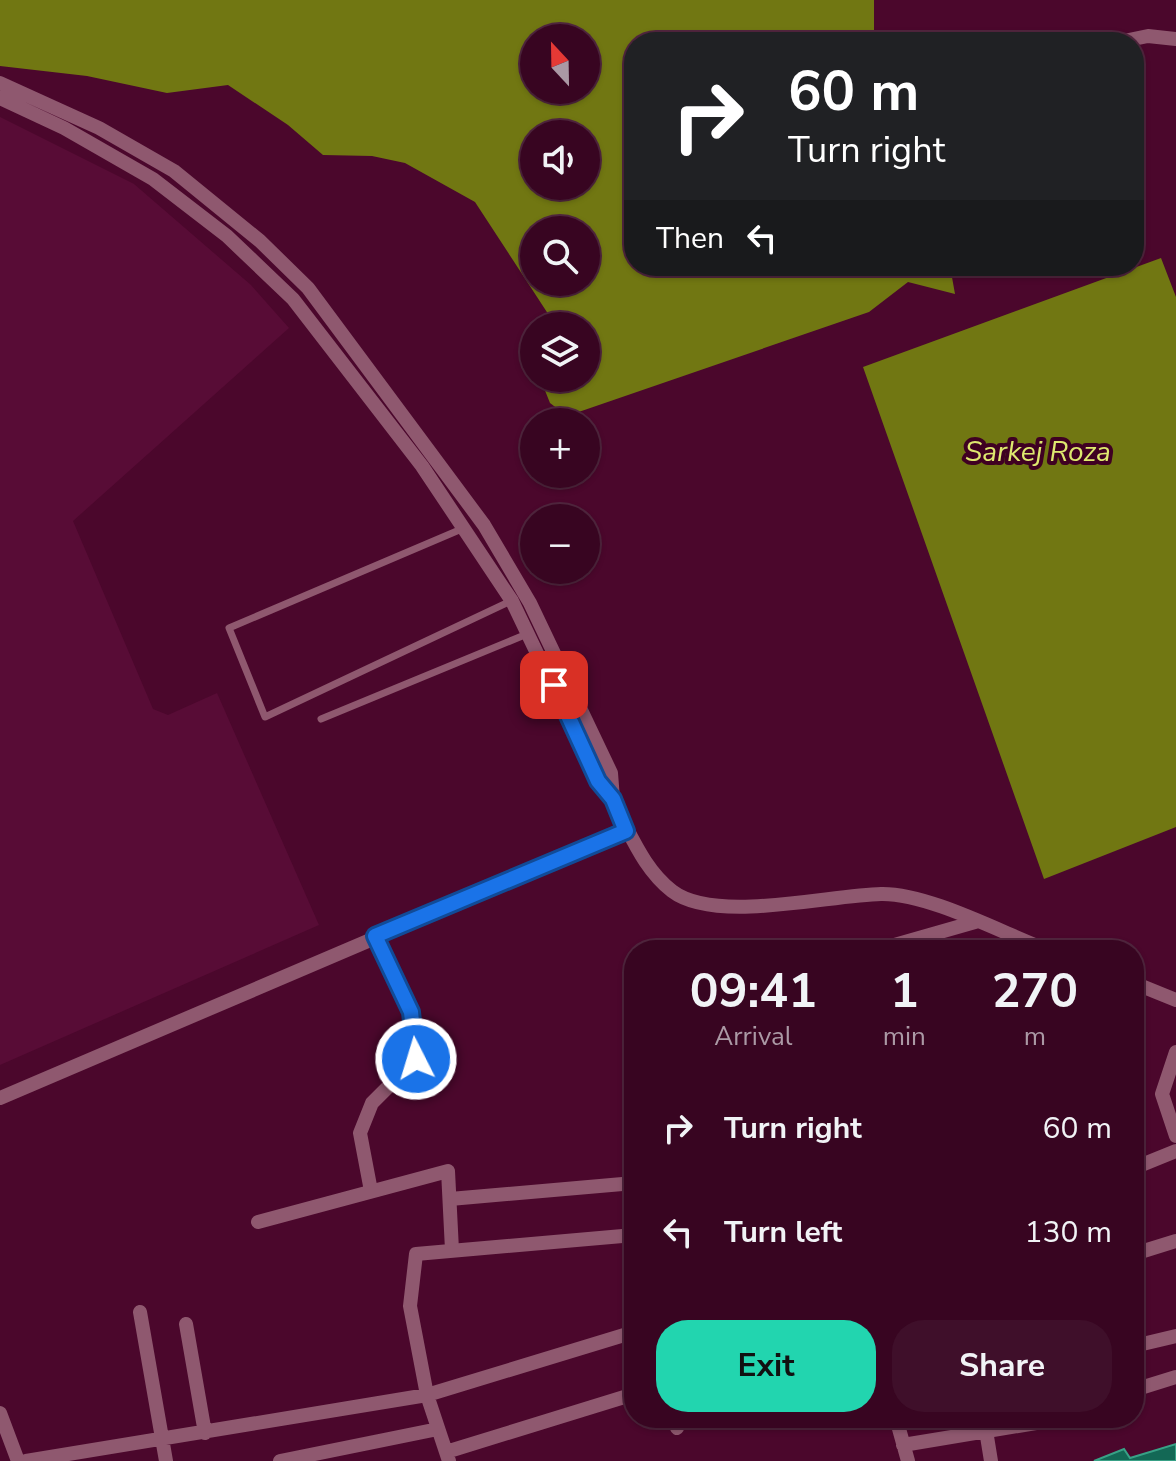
<!DOCTYPE html>
<meta charset="utf-8">
<style>
:root{--surface:#380521;--page:#3f0f2a;--text:#f1f3f6;--muted:#ab99a5;--line:#52263f;--accent:#22d5af}
body{margin:0;font-family:"Nunito Sans",sans-serif;background:var(--page);color:var(--text);height:100vh;display:flex;flex-direction:column;font-size:30px;white-space:nowrap}
*{box-sizing:border-box;margin:0}
p{font-size:26px;color:var(--muted)}
.icon{flex:none;width:44px;height:44px;fill:none;stroke:currentColor;stroke-width:2;stroke-linecap:round;stroke-linejoin:round}
.map{position:relative;flex:1;overflow:hidden}
.details{position:absolute;left:624px;top:940px;width:520px;height:488px;display:flex;flex-direction:column;background:var(--surface);border-radius:32px;box-shadow:0 2px 6px #0004,0 0 0 2px var(--line)}
.details>*{flex:none}
.banner{position:absolute;left:624px;top:32px;width:520px;height:244px;border-radius:32px;box-shadow:0 2px 6px #0004,0 0 0 2px var(--line);background:#202124;color:#fff;overflow:hidden}
.needle{width:52px;rotate:338deg}
.controls{position:absolute;left:520px;top:24px;display:grid;gap:16px}
.controls a{display:grid;place-items:center;width:80px;height:80px;border-radius:50%;background:var(--surface);box-shadow:0 2px 6px #0004,0 0 0 2px var(--line);font-size:40px}
.pin{position:absolute;display:grid;place-items:center;width:68px;height:68px;color:#fff;margin:-34px;border-radius:16px;box-shadow:0 4px 12px #0006}
.me{position:absolute;width:88px;margin:-44px;rotate:355deg;stroke-linejoin:round;filter:drop-shadow(0 0 6px #0008)}
.turn{display:flex;align-items:center;gap:28px;height:168px;padding:0 32px;font-size:36px}
.turn .icon{width:104px;height:104px;stroke-width:2.5}
.turn b{display:block;font-size:56px;line-height:68px}
.then{display:flex;align-items:center;height:76px;padding:0 32px;background:#0003;gap:16px;font-size:30px}
.eta{display:flex;justify-content:space-evenly;align-items:center;height:136px;text-align:center}
.eta b{font-size:48px;font-weight:700;line-height:56px}
.button{display:flex;gap:16px;margin-top:auto;padding:16px 32px}
.button a{flex:1;height:92px;border-radius:32px;background:var(--accent);color:#111;font-size:32px;font-weight:700;line-height:92px;text-align:center}
.button a+a{background:var(--page);color:var(--text)}
ul{padding:0;list-style:none}
li{display:flex;align-items:center;gap:24px;height:104px;padding:0 32px}
li div{flex:1}
li b{display:block;font-size:30px}
li em{font-style:normal}
.map>svg:first-child{display:block}
.built{fill:#580c36}
.water{fill:#717712;fill-rule:evenodd}
.building{fill:#136855;stroke:#38a186;stroke-width:2}
.lines{fill:none;stroke-linecap:round;stroke-linejoin:round}
.lane{stroke:#8f586f;stroke-width:7}
.street{stroke:#8f586f;stroke-width:14}
.route-casing{stroke:#114b97;stroke-width:20}
.route{stroke:#1a73e8;stroke-width:14}
.labels{text-anchor:middle;stroke-width:8;stroke-linejoin:round;paint-order:stroke}
.water-label{font-size:28px;font-style:italic;fill:#dee86f;stroke:#3f0022}
</style>
<div class="map">
<svg width="1176" height="1461" viewBox="0 0 1176 1461">
<rect width="100%" height="100%" fill="#4b072c"/>
<path class="built" d="M0,117L134,184L251,285L289,328L73,521L153,709L168,715L217,693L319,925L0,1065Z"/>
<path class="water" d="M0,0H874V42H634V266H950L955,294L908,282L869,312L567,416L550,403L540,378H586V326H556L475,202L405,163L372,156L323,155L288,125L228,85L167,93L87,76L0,66ZM534,38H586V90H534ZM534,134H586V186H534ZM534,230H586V282H534Z
M1161,258L1176,297V827L1044,879L863,367Z"/>
<path class="building" d="M1176,1444V1461H1094L1124,1449L1130,1458Z"/>
<g class="lines">
<path class="lane" d="M464,528L229,628L265,717L511,601
M321,719L527,634"/>
<path class="street" d="M1119,42L1148,36L1176,39
M0,83L99,128L174,171L260,241L308,288L484,525L530,603L611,773L613,799
M0,98L64,128L153,179L227,236L293,299L422,466L512,601L598,781C626,815 635,862 672,891C715,924 828,895 881,894C928,893 1002,933 1047,950
M877,950L975,922
M1134,983L1176,1000
M1176,1052L1162,1094L1176,1136
M0,1098L626,831
M1134,1168L1176,1151
M371,1191L360,1133L372,1103L416,1059L411,1012L375,936
M450,1199L634,1183
M258,1222L448,1171L452,1250
M634,1235L416,1254L410,1306L427,1395L634,1332
M1134,1254L1176,1241
M140,1312L166,1461
M186,1324L205,1433
M1134,1346L1176,1336
M1134,1390L1176,1377
M0,1413L18,1461
M674,1418L677,1428
M896,1418L908,1461
M984,1418L991,1461
M903,1445L1042,1422
M446,1452L634,1394
M26,1461L427,1395L449,1461
M280,1461L438,1429"/>
</g>
<g class="lines">
<g class="route-casing">
<path id="route" d="M416,1059L411,1012L375,936L626,831L613,799L598,781L554,685"/>
</g>
<use href="#route" class="route"/>
</g>
<g class="labels">
<g class="water-label">
<text x="1038" y="461">Sarkej Roza</text>
</g>
</g>
</svg>
<div class="controls">
<a><svg class="needle" viewBox="-14 -14 28 28"><path d="M0-13l5 13h-10z" fill="#e53935"/><path d="M0 13l5-13h-10z" fill="#ab99a5"/></svg></a>
<a><svg class="icon" aria-label="sound" viewBox="0 0 24 24"><path d="M4 9h4l5-4v14l-5-4H4zM17 9q2 3 0 6"/></svg></a>
<a><svg class="icon" aria-label="search" viewBox="0 0 24 24"><circle cx="10" cy="10" r="6"/><path d="M15 15l6 6"/></svg></a>
<a><svg class="icon" aria-label="layers" viewBox="0 0 24 24"><path d="M12 4l9 5-9 5-9-5zM3 14l9 5 9-5"/></svg></a>
<a>+</a>
<a>−</a>
</div>
<div class="pin" style="left:554px;top:685px;background:#d93025"><svg class="icon" aria-label="arrive" viewBox="0 0 24 24"><path d="M6 21V4h12l-3 4 3 4H6"/></svg></div>
<svg class="me" style="left:416px;top:1059px" viewBox="-20 -20 40 40"><circle r="17" fill="#1a73e8" stroke="#fff" stroke-width="3"/><path d="M0-11L8 9 0 5-8 9z" fill="#fff"/></svg>
<div class="banner">
<div class="turn"><svg class="icon" aria-label="right" viewBox="0 0 24 24"><path d="M7 20v-9h11M14 6l5 5-5 5"/></svg><div><b>60 m</b>Turn right</div></div>
<div class="then">Then<svg class="icon" aria-label="left" viewBox="0 0 24 24"><path d="M17 20v-9H6M10 6l-5 5 5 5"/></svg></div>
</div>
<section class="details">
<div class="eta">
<div><b>09:41</b><p>Arrival</p></div>
<div><b>1</b><p>min</p></div>
<div><b>270</b><p>m</p></div>
</div>
<ul>
<li><svg class="icon" aria-label="right" viewBox="0 0 24 24"><path d="M7 20v-9h11M14 6l5 5-5 5"/></svg><div><b>Turn right</b></div><em>60 m</em></li>
<li><svg class="icon" aria-label="left" viewBox="0 0 24 24"><path d="M17 20v-9H6M10 6l-5 5 5 5"/></svg><div><b>Turn left</b></div><em>130 m</em></li>
</ul>
<div class="button"><a>Exit</a><a>Share</a></div>
</section>
</div>
